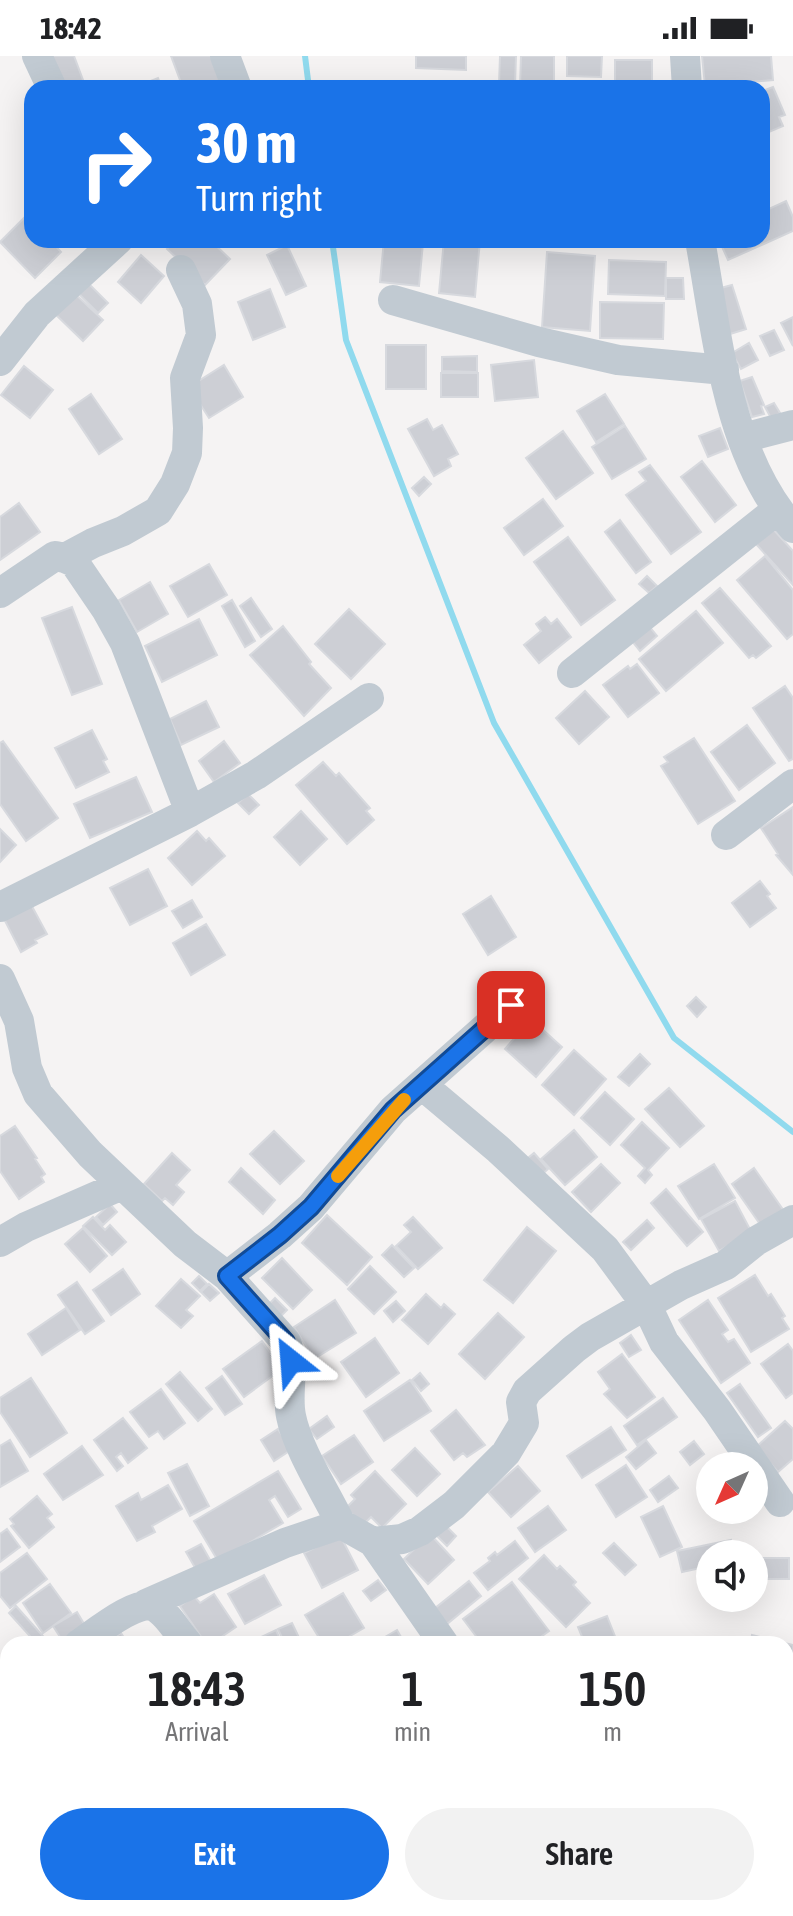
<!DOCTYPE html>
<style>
:root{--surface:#fff;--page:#f2f2f2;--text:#202124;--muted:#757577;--accent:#1a73e8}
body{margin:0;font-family:"Asap Condensed",sans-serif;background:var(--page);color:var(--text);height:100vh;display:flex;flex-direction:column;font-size:30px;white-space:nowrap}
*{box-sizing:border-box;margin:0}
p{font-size:26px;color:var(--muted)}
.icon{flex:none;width:44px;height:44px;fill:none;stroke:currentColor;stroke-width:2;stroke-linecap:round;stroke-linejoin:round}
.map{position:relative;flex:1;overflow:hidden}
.sheet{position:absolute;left:0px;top:1580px;width:794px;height:280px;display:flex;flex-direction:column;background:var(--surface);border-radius:24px 24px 0 0;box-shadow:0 8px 32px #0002}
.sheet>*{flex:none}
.hud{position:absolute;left:24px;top:24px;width:746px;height:168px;border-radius:24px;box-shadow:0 8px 32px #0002;background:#1a73e8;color:#fff;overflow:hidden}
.needle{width:52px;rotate:225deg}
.fabs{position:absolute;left:696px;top:1396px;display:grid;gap:16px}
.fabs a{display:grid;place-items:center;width:72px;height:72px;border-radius:50%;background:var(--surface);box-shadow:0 8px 32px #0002;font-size:40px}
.pin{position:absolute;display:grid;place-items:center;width:68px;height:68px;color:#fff;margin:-34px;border-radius:16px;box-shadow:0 4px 12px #0006}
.me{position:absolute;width:88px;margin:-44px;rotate:332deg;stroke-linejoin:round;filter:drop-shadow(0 0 6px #0008)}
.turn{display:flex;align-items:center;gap:28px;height:168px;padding:0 40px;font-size:36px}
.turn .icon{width:104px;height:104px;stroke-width:2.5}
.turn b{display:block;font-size:56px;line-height:68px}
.eta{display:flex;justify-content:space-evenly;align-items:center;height:136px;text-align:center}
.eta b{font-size:48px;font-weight:600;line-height:56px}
.action{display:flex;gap:16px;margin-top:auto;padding:16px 40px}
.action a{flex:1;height:92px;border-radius:48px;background:var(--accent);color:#fff;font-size:32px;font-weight:600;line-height:92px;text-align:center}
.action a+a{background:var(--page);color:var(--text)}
.status{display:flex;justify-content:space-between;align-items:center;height:56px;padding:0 40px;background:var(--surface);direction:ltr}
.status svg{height:22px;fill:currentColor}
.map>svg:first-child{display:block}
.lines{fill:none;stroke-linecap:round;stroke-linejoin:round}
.stream{stroke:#90daee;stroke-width:6}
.building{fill:#cdcfd5;stroke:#d7d9de;stroke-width:2}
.minor{stroke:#c1cad2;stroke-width:30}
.route-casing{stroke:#114b97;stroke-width:20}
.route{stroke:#1a73e8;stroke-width:14}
.slow{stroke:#f59e0b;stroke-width:14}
</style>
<div class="status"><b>18:42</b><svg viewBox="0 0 49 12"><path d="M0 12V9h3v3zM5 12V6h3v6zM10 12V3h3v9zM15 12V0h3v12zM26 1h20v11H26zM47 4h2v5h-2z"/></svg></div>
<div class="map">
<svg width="793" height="1860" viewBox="0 0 793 1860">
<rect width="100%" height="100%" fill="#f5f3f3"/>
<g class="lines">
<path class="stream" d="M305,0L309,32
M332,184L346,284L494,667L674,982L793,1076"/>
</g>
<path class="building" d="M44,0H74L86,32H56Z
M171,0H211L222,32H183Z
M416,0H466V14L416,12Z
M500,0H516L515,29L499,28Z
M521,0H554V32H520Z
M567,0H602L601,21L567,20Z
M702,0H771L773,24L705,30Z
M615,4H652V31L615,32Z
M158,22L162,32H139L138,30Z
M773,31L785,59L779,61L783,70L762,79V35Z
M786,145L793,161V175L728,204L719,184H762V156Z
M26,160L32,166V184H50L61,196L35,222L0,186Z
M175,184H210L230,203L205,229L167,193Z
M384,184L423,187L419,230L380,226Z
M444,184H480L475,241L439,237Z
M287,189L306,230L286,239L267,199Z
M547,196L595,200L590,275L542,271Z
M141,199L164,220L141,247L118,226Z
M609,204L666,206L665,240L608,238Z
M83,222L108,247L98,257L73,232Z
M666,222H683L684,243H666Z
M732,229L746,273L727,279L713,234Z
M270,233L285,271L253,284L238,246Z
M72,235L103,264L83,285L52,255Z
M600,246L664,247L663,283L600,282Z
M793,261V290L781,267Z
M774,274L784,294L770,300L760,280Z
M749,287L758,304L741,313L732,297Z
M386,289H426V333H386Z
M477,300V316L442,315V301Z
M534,304L538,341L495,345L491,309Z
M224,309L243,341L209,362L189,331Z
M24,310L53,334L30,362L1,339Z
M441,317H478V341H441Z
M752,321L764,349L761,350L764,358L752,361L740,325Z
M91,338L122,383L99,398L69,353Z
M605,338L624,368L596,386L577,355Z
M774,347L780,357L771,362L765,351Z
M427,363L433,374L442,369L458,398L448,403L451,410L434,420L408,373Z
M625,370L646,403L612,423L592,391Z
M720,372L728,393L708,401L699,380Z
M563,375L593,417L556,443L526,402Z
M702,405L736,449L715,466L681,421Z
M650,409L701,476L671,498L626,439L646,425L639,416Z
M424,421L431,428L419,440L412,432Z
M543,443L563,470L524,499L504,472Z
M19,447L40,476L0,504V461Z
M620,464L651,506L636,517L605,476Z
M773,473L793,495V529L756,488Z
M568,481L615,544L581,569L534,506Z
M765,500L793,534V578L787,583L737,524Z
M209,508L227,539L188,561L170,530Z
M647,520L657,530L649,537L639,528Z
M150,526L168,558L137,576L119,544Z
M720,532L771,590L756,602L753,599L749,602L702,547Z
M251,542L272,573L261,581L240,550Z
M232,544L255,585L245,591L222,550Z
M72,551L102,628L72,639L42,562Z
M349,553L385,588L351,623L315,588Z
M696,555L723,587L666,635L639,603Z
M545,561L551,568L557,563L571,581L539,607L524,589L541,575L536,568Z
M199,563L217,599L162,626L145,590Z
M283,570L311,606L309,608L331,632L304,660L250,599Z
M649,570L657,580L640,595L632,585Z
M637,608L659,637L628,661L603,629L628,610L630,613Z
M785,630L793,642V703L789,705L753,652Z
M585,635L609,661L579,688L556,662Z
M206,645L219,671L181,689L170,663Z
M747,669L775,707L739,734L711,696Z
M92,674L107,703L103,705L109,716L76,732L55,692Z
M694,682L735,745L698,768L661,710L668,706L664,701Z
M3,685L58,762L26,785L0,748V687Z
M224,685L240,707L214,726L199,705Z
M323,706L336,720L339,717L370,752L366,755L374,764L347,788L296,729Z
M136,721L152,756L90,782L74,748Z
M248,738L259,749L249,758L238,747Z
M793,751V819L776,799L778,798L761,772Z
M301,755L327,783L300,809L274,781Z
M0,773L16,789L0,806Z
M197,775L206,785L209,782L225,800L192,829L168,802Z
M148,813L167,850L130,869L110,832Z
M760,825L770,838L767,840L776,852L750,871L732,847Z
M491,840L516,881L488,899L463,858Z
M28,843L47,878L35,884L37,887L21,896L1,857Z
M192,844L202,861L183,872L172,855Z
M206,868L225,899L191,919L173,887Z
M696,941L706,951L697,961L687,950Z
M531,963L562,991L536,1021L505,993Z
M574,994L606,1023L574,1059L542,1029Z
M640,998L650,1008L629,1030L618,1021Z
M669,1032L704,1070L680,1091L645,1053Z
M605,1036L634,1063L610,1089L581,1062Z
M642,1066L669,1092L648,1114L652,1119L645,1127L638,1120L645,1112L621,1089Z
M15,1070L37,1102L35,1103L45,1118L41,1121L44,1126L19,1143L0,1115V1080Z
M574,1074L597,1101L565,1129L541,1103Z
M274,1075L304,1105L280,1128L250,1098Z
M172,1097L190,1114L176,1129L184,1136L173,1149L165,1142L162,1145L144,1128Z
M534,1097L548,1113L536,1124L522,1107Z
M601,1108L620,1127L591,1156L572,1136Z
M714,1108L735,1142L699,1163L678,1130Z
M241,1112L275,1144L263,1158L229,1126Z
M754,1112L784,1155L762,1171L732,1128Z
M666,1133L703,1176L687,1190L651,1147Z
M735,1145L752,1177L719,1195L701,1163Z
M110,1148L117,1156L103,1169L96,1161Z
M327,1159L372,1201L347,1229L302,1187Z
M93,1161L105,1174L110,1169L126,1186L112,1199L83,1170Z
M413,1161L442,1192L418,1213L396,1190L411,1176L404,1169Z
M647,1164L654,1172L631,1194L623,1186Z
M527,1171L556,1195L513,1247L484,1224Z
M83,1172L107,1200L90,1216L65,1188Z
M392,1189L414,1212L404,1221L382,1199Z
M282,1202L312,1234L293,1253L262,1222Z
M370,1210L396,1236L374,1258L348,1233Z
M123,1213L140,1238L111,1259L93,1234Z
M755,1219L768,1240L771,1238L785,1260L782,1262L789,1273L751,1296L718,1242Z
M199,1220L207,1228L200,1235L192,1227Z
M181,1223L200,1240L186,1254L193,1260L181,1272L156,1250Z
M77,1226L104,1265L85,1278L58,1239Z
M209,1228L219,1237L210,1245L201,1236Z
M426,1238L441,1252L444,1248L455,1258L428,1288L402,1264Z
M275,1242L287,1254L276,1265L265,1252Z
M335,1244L356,1277L314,1303L294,1271Z
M708,1244L728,1274L722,1278L728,1286L734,1283L750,1307L721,1327L679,1264Z
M396,1245L405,1255L393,1266L384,1255Z
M66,1252L80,1274L42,1299L28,1278Z
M498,1257L524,1281L485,1323L459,1298Z
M631,1279L641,1294L629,1301L620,1287Z
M375,1282L399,1317L366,1341L341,1306Z
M262,1285L282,1313L244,1341L223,1313Z
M788,1288L793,1295V1337L786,1342L761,1308Z
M622,1298L655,1341L627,1362L604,1338L610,1333L598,1316Z
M180,1316L212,1353L198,1365L166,1328Z
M420,1317L429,1328L421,1335L412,1324Z
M222,1320L242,1348L225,1359L206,1332Z
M31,1322L67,1377L30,1401L0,1356V1342Z
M410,1324L431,1355L384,1385L364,1355Z
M740,1328L771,1372L758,1381L727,1337Z
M161,1333L185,1367L164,1383L158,1375L149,1381L130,1356Z
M663,1342L677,1361L637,1389L624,1370Z
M456,1354L485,1389L467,1401L463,1397L454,1404L431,1375Z
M327,1360L334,1371L317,1383L309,1373Z
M123,1362L147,1392L128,1407L121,1397L116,1401L123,1410L117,1415L94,1384Z
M785,1365L793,1373V1403L778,1416L756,1391Z
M611,1371L626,1394L582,1422L567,1400Z
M278,1373L291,1394L274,1405L261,1384Z
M354,1379L373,1406L341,1428L322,1400Z
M10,1384L28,1415L0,1431V1390Z
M646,1384L656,1397L636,1413L626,1401Z
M694,1385L704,1398L690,1409L680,1396Z
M82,1390L103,1419L63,1444L44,1418Z
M415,1392L440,1418L417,1440L392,1414Z
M187,1408L209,1450L190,1460L168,1417Z
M626,1409L647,1441L616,1461L596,1429Z
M518,1410L540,1435L511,1461L488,1436Z
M278,1415L301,1453L288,1461L275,1440L269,1444L283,1467L218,1505L194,1465Z
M375,1415L406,1448L382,1472L371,1461L363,1469L346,1452L355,1443L351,1439Z
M669,1420L678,1432L658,1446L650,1434Z
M168,1429L182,1453L152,1470L155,1476L137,1485L116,1450L138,1437L141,1444Z
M37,1440L52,1458L47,1462L54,1471L29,1492L11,1470L14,1468L10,1463Z
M548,1450L566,1474L535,1496L518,1472Z
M663,1450L682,1491L660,1501L641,1461Z
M443,1467L456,1480L447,1490L433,1476Z
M7,1473L20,1491L0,1506V1478Z
M430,1478L454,1504L428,1528L404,1503Z
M340,1479L358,1514L322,1532L304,1497Z
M731,1484L734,1498H710V1510L682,1516L677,1495Z
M515,1485L528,1502L488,1534L474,1517L490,1505L488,1502L495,1496L497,1499Z
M614,1487L636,1509L625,1519L603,1497Z
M201,1488L213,1509L198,1517L186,1496Z
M27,1497L47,1523L10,1552L0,1540V1517Z
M544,1499L557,1513L560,1510L576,1526L573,1529L590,1547L566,1571L519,1523Z
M761,1502H789V1523H761Z
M264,1519L281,1549L245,1568L228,1538Z
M378,1524L386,1534L371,1545L363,1535Z
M469,1525L481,1540L447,1568L434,1553Z
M512,1526L549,1575L531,1588H482L463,1563Z
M50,1528L71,1557L43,1577L23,1547Z
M343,1537L364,1572L336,1588H323L305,1559Z
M214,1538L236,1571L211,1588H206L180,1550L194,1540L200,1547Z
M16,1550L50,1588H37L9,1557Z
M77,1556L86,1571L62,1584L53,1570Z
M607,1560L618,1588H585L578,1571Z
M292,1567L302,1588H285L278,1573Z
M276,1574L282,1588H246Z
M397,1574L405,1588H373Z
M121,1577L128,1588H101Z
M752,1579L793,1589V1633L786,1632V1588H750Z
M325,1852H344L349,1860H330Z
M476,1852H482L485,1860H455Z
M492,1852H531L535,1860H491L488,1853Z"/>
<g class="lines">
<path class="minor" d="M37,0L52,32
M225,0L237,32
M685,0L687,32
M700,184C717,277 727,399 793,472
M393,244L539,286L618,304L724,314
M0,305L37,258L118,184
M743,382L793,369
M65,502L93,487L123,475L158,455L175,428L187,397L188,372L185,322L201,279L197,248L181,214
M0,537L55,500L65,502L74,506L106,553L125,587L190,756
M572,617L778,453
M726,779L793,728
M0,851L190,756L256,719L369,642
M0,923L19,965L27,1012L38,1038L90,1098L185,1188L227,1220L286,1286C296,1309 286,1336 291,1360C297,1392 326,1437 341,1468
M422,1029L498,1093L605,1193L647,1250L664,1286L717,1354L780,1446
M0,1186L26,1171L122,1129
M227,1220L280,1179L311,1151L393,1054L511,949
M373,1486L444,1588
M146,1548L285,1487L341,1468L373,1486L402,1483L420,1475L454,1449L506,1397L524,1367L521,1346L527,1335L574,1293L590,1281L681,1229L726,1209L756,1185L793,1164
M79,1588C94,1578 139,1541 155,1551C168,1558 178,1577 188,1588
M0,1635L8,1631
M786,1829L793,1827
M368,1852L373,1860"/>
</g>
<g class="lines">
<g class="route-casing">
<path id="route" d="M291,1305L286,1286L227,1220L280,1179L311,1151L393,1054L511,949"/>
</g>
<use href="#route" class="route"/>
<path class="slow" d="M338,1120L404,1044"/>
</g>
</svg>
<div class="fabs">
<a><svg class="needle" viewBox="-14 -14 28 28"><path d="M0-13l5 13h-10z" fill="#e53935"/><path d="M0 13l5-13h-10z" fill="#757577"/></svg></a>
<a><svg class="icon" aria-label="sound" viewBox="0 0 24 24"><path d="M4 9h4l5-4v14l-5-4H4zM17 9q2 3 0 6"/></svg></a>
</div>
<div class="pin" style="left:511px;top:949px;background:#d93025"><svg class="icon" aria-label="arrive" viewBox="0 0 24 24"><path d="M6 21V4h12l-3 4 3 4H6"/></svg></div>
<svg class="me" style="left:291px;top:1305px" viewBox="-20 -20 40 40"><path d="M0-17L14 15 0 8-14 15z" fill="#1a73e8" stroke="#fff" stroke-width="4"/></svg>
<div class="hud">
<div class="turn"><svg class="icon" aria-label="right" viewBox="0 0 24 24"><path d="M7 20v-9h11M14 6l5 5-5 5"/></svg><div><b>30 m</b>Turn right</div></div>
</div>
<section class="sheet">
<div class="eta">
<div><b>18:43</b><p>Arrival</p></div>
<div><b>1</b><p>min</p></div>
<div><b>150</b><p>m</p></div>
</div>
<div class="action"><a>Exit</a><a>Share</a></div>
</section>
</div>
